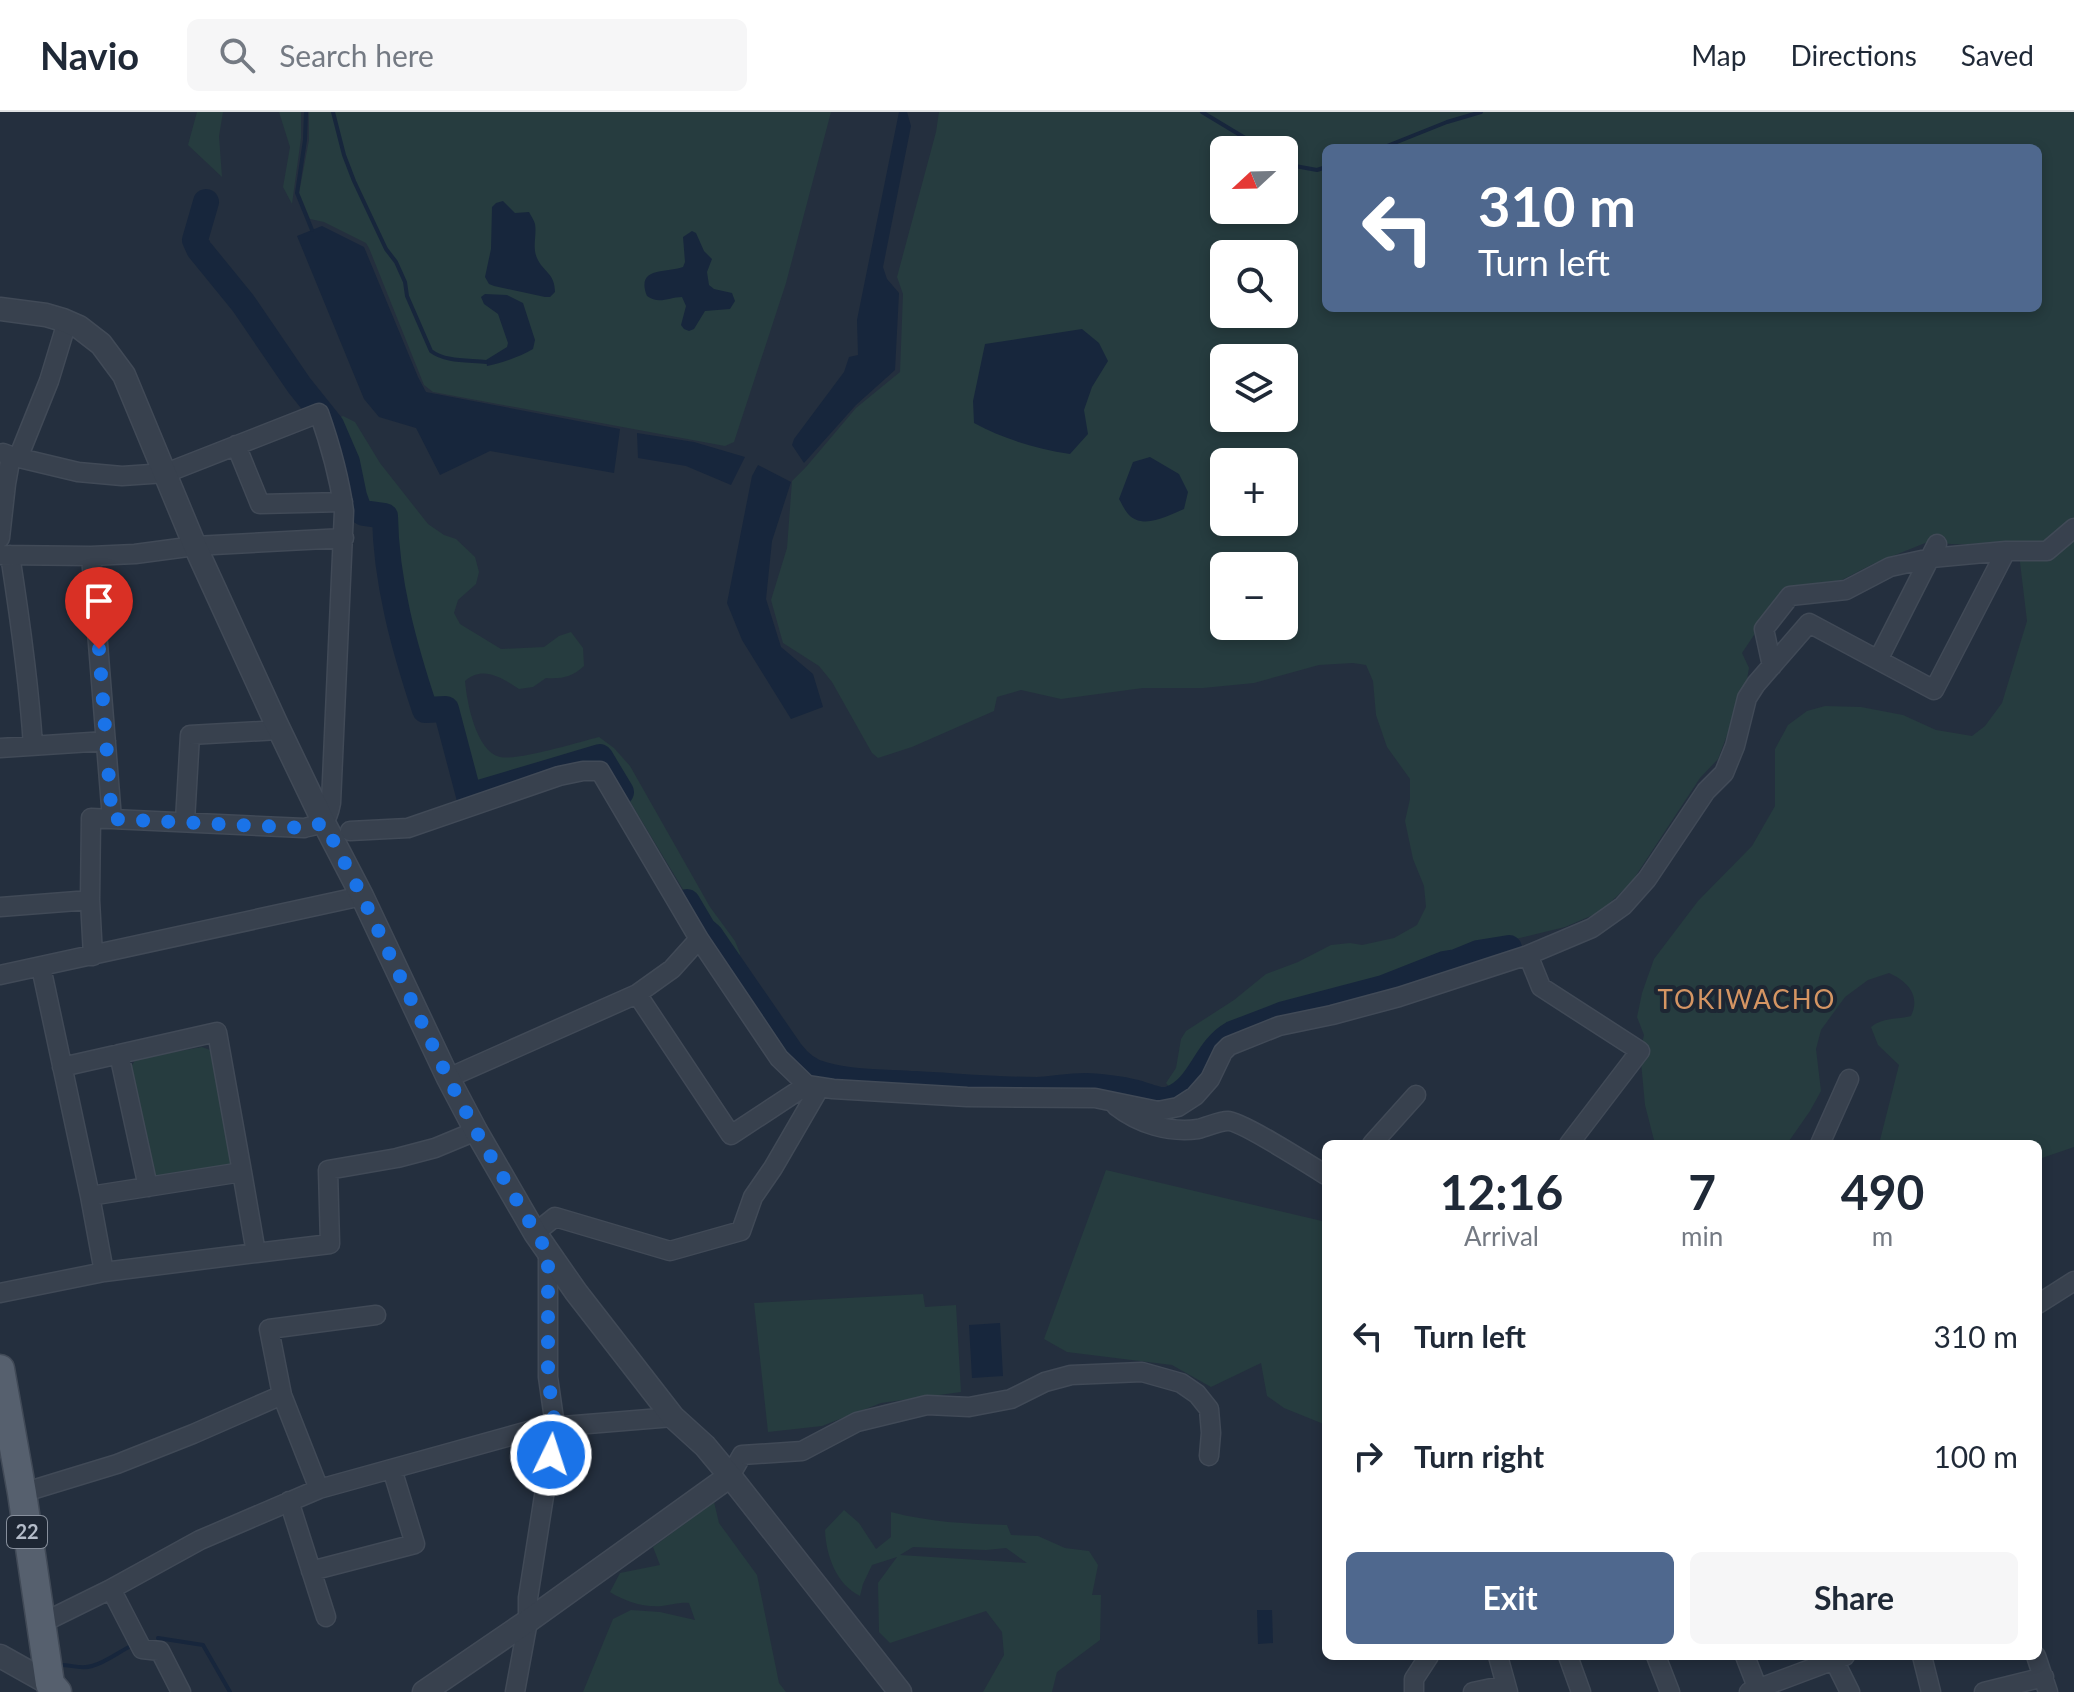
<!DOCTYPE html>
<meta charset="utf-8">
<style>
:root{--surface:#fff;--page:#f6f6f7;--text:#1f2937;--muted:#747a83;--line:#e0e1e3;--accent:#4f688e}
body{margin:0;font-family:Lato,sans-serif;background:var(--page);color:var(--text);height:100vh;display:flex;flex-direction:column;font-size:30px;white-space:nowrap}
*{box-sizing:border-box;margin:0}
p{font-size:26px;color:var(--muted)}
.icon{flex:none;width:44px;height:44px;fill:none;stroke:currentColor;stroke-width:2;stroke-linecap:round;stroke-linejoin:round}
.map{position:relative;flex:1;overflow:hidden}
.side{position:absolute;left:1322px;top:1028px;width:720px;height:520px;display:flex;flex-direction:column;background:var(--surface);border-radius:12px;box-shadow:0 4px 12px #0003}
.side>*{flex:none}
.banner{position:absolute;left:1322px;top:32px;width:720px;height:168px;border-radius:12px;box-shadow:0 4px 12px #0003;background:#4f688e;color:#fff;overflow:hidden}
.needle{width:52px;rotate:248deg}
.tools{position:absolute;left:1210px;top:24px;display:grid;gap:16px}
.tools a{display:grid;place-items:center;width:88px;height:88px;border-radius:12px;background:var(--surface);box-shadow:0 4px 12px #0003;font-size:40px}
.pin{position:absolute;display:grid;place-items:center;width:68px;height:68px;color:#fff;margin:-82px -34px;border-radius:50% 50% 50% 0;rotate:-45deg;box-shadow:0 0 8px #0007}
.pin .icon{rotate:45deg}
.me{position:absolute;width:88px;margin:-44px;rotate:4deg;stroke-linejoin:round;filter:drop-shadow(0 0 6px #0008)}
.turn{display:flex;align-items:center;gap:28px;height:168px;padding:0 24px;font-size:36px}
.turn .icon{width:104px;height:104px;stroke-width:2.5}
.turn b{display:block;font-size:56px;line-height:68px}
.eta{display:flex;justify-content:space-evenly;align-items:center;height:136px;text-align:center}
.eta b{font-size:48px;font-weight:700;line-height:56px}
.cta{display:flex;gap:16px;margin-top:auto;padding:16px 24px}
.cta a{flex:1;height:92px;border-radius:12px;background:var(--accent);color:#fff;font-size:32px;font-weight:700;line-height:92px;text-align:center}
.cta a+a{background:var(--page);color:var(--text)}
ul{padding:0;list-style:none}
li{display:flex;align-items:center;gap:24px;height:120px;padding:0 24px}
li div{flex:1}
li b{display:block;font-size:30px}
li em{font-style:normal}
header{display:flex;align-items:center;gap:48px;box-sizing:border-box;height:112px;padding:0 40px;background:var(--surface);border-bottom:2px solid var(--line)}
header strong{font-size:38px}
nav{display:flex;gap:44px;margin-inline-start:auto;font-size:28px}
.search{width:560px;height:72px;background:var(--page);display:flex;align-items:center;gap:20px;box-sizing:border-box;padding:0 28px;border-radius:12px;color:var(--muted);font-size:30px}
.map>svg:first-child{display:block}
.green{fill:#263c3f;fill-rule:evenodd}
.water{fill:#17263c}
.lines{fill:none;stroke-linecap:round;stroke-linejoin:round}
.stream{stroke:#17263c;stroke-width:4}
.river{stroke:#17263c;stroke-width:26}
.minor-casing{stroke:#414a57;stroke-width:21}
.tertiary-casing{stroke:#414a57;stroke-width:25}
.primary-casing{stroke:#414a57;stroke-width:31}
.minor{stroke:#38414e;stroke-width:18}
.tertiary{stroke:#38414e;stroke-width:22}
.primary{stroke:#56606e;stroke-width:28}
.route{stroke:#1a73e8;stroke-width:14;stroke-dasharray:0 25.2}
.labels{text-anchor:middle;stroke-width:8;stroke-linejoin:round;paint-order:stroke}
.shield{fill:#1d2633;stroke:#878f9c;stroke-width:2}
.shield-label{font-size:20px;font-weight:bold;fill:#b4bcc9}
.quarter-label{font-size:26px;letter-spacing:2px;fill:#d59563;stroke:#1d2633}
</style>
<header>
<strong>Navio</strong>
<div class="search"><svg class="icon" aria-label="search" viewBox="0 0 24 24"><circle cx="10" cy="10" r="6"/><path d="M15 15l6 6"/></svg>Search here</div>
<nav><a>Map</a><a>Directions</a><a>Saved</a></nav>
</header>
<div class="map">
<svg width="2074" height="1580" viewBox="0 0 2074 1580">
<rect width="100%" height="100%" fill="#242f3e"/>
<path class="green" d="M197,0H223L219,24L222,65L188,33Z
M279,0H301V26L292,92L283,75L290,35Z
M309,0H831L786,171L734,330L725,334L433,280L424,273L369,136L366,131L324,110L310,107L299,81L309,28Z
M939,0H2074V1035L2042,1046L2038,1051V1032H1879L1899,953L1878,933L1871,915C1883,905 1896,908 1911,904C1921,883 1907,869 1889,861L1868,868L1845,885L1821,918L1816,937L1821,979L1810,999L1787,1032H1655L1645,993L1640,939L1644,923L1637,905L1642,881L1654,847L1698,789L1752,734L1775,694V637L1788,613L1807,599L1825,594L1861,595L1903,603L1936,618L1972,624L1985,614L2002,591L2027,509L2019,442C2015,440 2012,436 2007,435C1985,425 1954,439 1935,427L1873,452L1764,508L1742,541L1749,556L1746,573L1718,647L1700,666L1631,771L1600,800L1565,815L1470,838L1369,874L1268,902L1214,928L1179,972L1170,976L1166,971L1176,956L1181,927L1186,919L1234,888L1266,862L1298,850L1331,833L1350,831L1362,833L1394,826L1417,813L1426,795L1424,774L1413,747L1405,709L1410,687V667L1387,635L1376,603L1373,569L1366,553L1353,551L1319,553L1254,571L1203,576H1143L1061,587L1021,578L997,585L994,599L912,635L878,646L872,641L832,570L819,554L783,531L771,488L787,436L792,369L806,355L856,296L900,260L903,182L897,165L936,20ZM1326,36H2038V196H1326ZM1224,38H1284V98H1224ZM1224,142H1284V202H1224ZM1224,246H1284V306H1224ZM1224,350H1284V410H1224ZM1224,454H1284V514H1224Z
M343,304L355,310L380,351L428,412L444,423L456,427L475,445L479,460L476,472L458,488L454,501L460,512L501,537L544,535L559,524L571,520L583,536L584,554C572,565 562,567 546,566L533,575L519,577C502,566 483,553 465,569C467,591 476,639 500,645C518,649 579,630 599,625L614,636L630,654L710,795L735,829L740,841L739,849L728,844L696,799L602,643L472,681L449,594L427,595C409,532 387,467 388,401L365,397L362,394L351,347L336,312L337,306Z
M202,935L210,938L233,1050L225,1057L159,1067L152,1060L130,956L136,947Z
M1106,1058L1326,1110V1313L1284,1296L1267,1284L1261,1251L1211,1275L1172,1253L1067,1240L1044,1227Z
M923,1182L925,1195L956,1193L961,1280L881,1291L822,1314L768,1320L754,1191Z
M714,1390L719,1411L757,1463L779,1571L786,1580H583L613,1507L631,1498L660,1500L695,1508L689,1491C679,1490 672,1493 662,1494C645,1496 624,1489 610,1480L620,1461L660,1453L653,1435Z
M844,1398L859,1411L876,1437L891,1425V1400C929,1410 967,1412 1007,1413L1011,1423L1038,1424L1065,1436L1089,1439L1098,1453L1092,1483H1101L1100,1528L1057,1560L1052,1580H983L1004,1543L1002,1520L986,1499L890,1531L879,1520L878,1471L897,1445L872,1453L863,1472L860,1484C836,1472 826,1443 825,1418ZM913,1435L986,1438L1006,1436L1027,1451L900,1443Z"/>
<path class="water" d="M899,0H907L911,14L883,155L887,167L899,181L895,258L856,293L804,351L792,333L794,327L844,260L849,245L858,243L857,208Z
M503,89L515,101L529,100C531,104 534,108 535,112C537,123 532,135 537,146C543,160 555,161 555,180L550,185H545L494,174L489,172L485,165L491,137L492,95L496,91Z
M322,114L364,135L418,265L426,280L620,317L614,361L490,339L440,363L416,316L379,305L364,287L297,124Z
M692,119L696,121L704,139L712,147L707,160L709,173L714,177L732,181L735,189L730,197L705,199L694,217L689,219L684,217L681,213L686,194L682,185C669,185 659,193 647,184C635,154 668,161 683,155L685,150L683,125Z
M485,182L507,183L523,191L535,228L533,237C519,245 502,251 487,254L486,248L507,235L508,231L498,202L484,192L481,185Z
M1082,217L1099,231L1108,249L1092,275L1084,298L1088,322L1070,342C1036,337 1004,327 974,311L973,289L985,232Z
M637,321L694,330L745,345L731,373L686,354L638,346Z
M1150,345L1179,362L1188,380L1184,397C1169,403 1144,418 1129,403C1125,399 1122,392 1119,387L1133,350Z
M758,353L791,370L772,429L766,487L781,535L813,562L823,595L791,607L742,528L727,491L752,364Z
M1000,1211L1003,1264L972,1266L969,1213Z
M1257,1498H1272L1273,1531L1258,1532Z"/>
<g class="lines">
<path class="stream" d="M306,0L305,28L297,81L312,118
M333,0L344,43L354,69L386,137L396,150L405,170L407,184L431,239C445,250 469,248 486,250
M1202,0L1265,38
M1382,36L1447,10L1481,0
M1284,52L1317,58L1326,55
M158,1526L203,1533L230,1580
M59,1553C70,1552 80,1558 92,1554C107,1550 121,1538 135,1532"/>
<path class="river" d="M206,90L195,128L199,137L243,191L299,273L331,313L347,350L354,384L359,398L364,401L385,404C386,470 404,535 425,598L446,597L469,684L600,645L621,680
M687,790L703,817L710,823L790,939C799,951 809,960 824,963C853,971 885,970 915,972C955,974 997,978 1037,978C1053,977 1070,974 1086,974C1103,975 1124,977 1140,982C1151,985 1158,990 1170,987C1200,977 1205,937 1232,922L1284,902L1383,876L1444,852L1456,850L1478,841L1509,836"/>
<g class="minor-casing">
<path id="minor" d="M236,333L260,392L343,390
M11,344L78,360L122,364L166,361L319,301C331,335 339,363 344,399L331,691C327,712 324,711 304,716L112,707
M18,346L49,269L67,210
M0,426L6,372L11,344L3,341
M2006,439H2047L2074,416
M0,443L91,444L135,442L195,434L344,426
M10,443C20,507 29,570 33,634
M91,444L112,707L91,706L90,788L93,844
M1878,548L1937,432
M0,636L106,629
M185,709L190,623L279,618
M350,719L408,716L559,664L583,659H600L699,827L779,946L807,973L833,977L967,985L1095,986L1158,999L1178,995L1195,984L1210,967L1223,940L1229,934L1279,914L1332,903L1399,885L1528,843L1592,816L1623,794L1647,767L1706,679L1724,661L1735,634L1747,586L1756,572L1809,511L1934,578L2006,439L1931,446L1890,455L1846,478L1790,484L1764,517L1772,554
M0,795L90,788
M1528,843L1541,875L1640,939L1569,1032
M41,855L90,1084L242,1060L217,920L62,955
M0,863L362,784
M637,882L731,1023L807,973
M119,942L148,1075
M448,966L637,882L672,857L699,827
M1116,994C1139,1012 1169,1021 1198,1017C1207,1015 1219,1009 1228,1009C1241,1009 1310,1053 1326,1063
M1372,1032L1416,983
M1820,1032L1849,967
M242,1060L256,1141L330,1132L328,1058L397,1046L435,1036L476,1019
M90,1084L104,1160
M535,1121L555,1105L670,1139L741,1119L753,1085L773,1056L820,975
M0,1181L104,1160L256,1141
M2038,1192L2074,1169
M730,1364L742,1343L802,1339L857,1310L927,1293L969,1295L1011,1287L1045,1270L1071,1263L1142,1260L1181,1271L1197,1282L1209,1297L1211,1321L1209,1344
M319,1377L282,1283L269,1217L376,1203
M22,1381L117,1352L193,1322L282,1283
M289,1389L326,1505
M311,1459L415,1432L392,1357
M111,1477L200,1428L319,1377L539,1316L673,1305
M40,1512L111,1477L142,1537L160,1539L181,1580
M1498,1544L1508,1580
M1568,1544L1581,1580
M1656,1544L1670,1580
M1745,1544L1759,1580
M1828,1544L1838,1556L1850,1580
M1922,1544L1931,1580
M2036,1544L2048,1580
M515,1580L528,1509V1486L555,1314L548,1265V1141
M1414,1580V1567L1429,1544
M1473,1580L1506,1573
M1749,1580L1845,1544
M1984,1580L2044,1565"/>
</g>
<g class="tertiary-casing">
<path id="tertiary" d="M0,197L46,203L63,208L79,215L101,232L124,263L195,434L276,611L324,711L362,784L448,966L476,1019L535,1121L576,1180L673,1305L705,1334L730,1364L900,1580
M0,1544L50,1572
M424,1580L528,1509L730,1364"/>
</g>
<g class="primary-casing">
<path id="primary" d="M0,1257L22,1381L50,1572L57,1580"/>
</g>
<use href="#minor" class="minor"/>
<use href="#tertiary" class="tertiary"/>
<use href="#primary" class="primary"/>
</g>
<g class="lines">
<path class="route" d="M99,537L112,707L304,716L324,711L362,784L448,966L481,1028L548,1141V1265L555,1314L551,1343"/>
</g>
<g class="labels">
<rect class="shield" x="7" y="1404" width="40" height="32" rx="6"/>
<g class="shield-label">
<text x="27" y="1427">22</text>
</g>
<g class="quarter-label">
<text x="1747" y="897">TOKIWACHO</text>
</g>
</g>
</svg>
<div class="tools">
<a><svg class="needle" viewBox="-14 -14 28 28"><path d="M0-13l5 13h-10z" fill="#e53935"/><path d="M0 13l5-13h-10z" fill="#747a83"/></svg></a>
<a><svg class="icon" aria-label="search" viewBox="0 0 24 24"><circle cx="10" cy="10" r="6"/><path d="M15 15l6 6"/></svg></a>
<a><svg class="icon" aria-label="layers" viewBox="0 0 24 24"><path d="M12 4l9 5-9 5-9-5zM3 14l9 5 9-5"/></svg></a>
<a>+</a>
<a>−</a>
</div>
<div class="pin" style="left:99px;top:537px;background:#d93025"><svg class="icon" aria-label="arrive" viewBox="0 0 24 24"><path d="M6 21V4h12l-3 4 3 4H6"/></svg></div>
<svg class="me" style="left:551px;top:1343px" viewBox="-20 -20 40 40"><circle r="17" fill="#1a73e8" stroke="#fff" stroke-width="3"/><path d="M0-11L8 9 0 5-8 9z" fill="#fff"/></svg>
<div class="banner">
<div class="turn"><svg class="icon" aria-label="left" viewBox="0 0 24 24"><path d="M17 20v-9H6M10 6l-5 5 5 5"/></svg><div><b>310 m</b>Turn left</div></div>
</div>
<section class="side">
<div class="eta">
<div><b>12:16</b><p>Arrival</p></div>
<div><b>7</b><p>min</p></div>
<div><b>490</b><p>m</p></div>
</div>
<ul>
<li><svg class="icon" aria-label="left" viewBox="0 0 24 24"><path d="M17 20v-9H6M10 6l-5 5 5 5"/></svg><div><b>Turn left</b></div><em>310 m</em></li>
<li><svg class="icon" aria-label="right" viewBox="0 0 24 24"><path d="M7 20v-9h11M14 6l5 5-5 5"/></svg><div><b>Turn right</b></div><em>100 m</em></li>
</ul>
<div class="cta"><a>Exit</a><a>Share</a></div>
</section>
</div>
